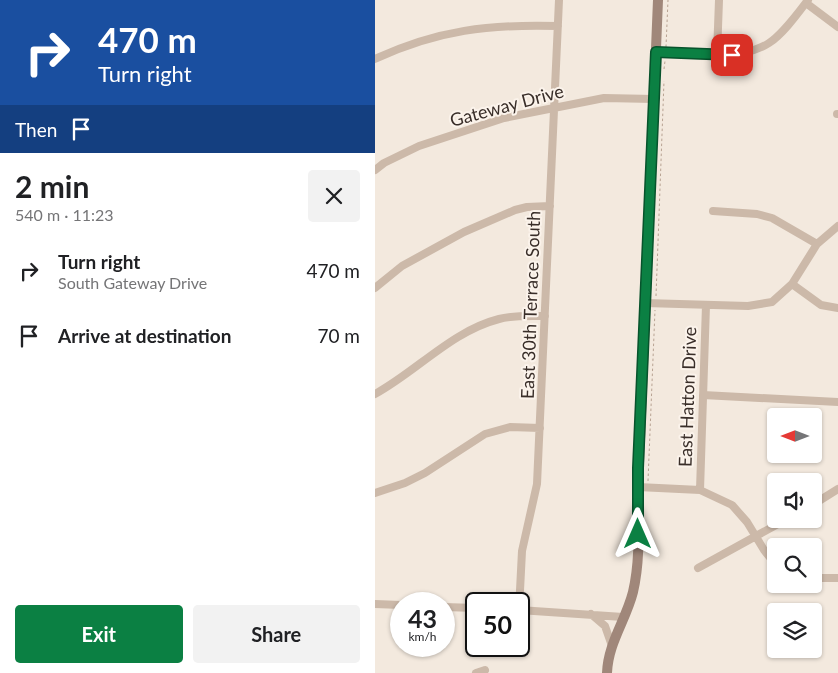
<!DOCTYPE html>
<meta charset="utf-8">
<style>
:root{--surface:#fff;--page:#f2f2f2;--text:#202124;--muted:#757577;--accent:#0b8043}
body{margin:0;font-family:Lato,sans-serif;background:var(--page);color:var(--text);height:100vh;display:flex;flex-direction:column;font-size:19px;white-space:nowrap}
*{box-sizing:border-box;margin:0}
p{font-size:16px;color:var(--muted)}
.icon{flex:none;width:28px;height:28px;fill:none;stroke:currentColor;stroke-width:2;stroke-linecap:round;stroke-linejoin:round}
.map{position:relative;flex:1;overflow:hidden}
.sheet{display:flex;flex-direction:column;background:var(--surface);width:375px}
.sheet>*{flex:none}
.top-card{background:#1a4fa0;color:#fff;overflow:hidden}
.needle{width:32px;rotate:270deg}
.tools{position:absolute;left:392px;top:408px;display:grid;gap:10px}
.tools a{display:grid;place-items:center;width:55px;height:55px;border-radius:5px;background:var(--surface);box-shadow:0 1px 4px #0004;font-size:25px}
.speed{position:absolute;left:15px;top:592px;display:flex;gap:10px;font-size:25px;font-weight:700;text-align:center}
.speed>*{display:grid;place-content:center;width:65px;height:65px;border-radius:50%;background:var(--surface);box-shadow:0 1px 4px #0004;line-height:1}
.speed small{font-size:12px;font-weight:400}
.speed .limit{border:2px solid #111;border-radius:8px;background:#fff;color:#111}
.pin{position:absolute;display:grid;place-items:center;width:42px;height:42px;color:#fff;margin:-21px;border-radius:10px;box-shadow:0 2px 8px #0006}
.me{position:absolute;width:55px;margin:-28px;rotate:0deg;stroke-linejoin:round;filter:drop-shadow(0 0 4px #0008)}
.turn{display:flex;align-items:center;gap:18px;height:105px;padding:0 15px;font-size:22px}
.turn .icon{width:65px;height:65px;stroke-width:2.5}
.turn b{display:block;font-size:35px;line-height:42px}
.then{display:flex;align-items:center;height:48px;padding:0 15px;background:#0003;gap:10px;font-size:19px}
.round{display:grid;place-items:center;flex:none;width:52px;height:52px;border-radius:5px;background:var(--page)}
.head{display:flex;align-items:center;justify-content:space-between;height:85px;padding:0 15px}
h1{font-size:30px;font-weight:700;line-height:38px}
.primary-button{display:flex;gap:10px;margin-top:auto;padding:10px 15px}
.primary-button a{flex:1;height:58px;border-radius:5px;background:var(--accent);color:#fff;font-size:20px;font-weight:700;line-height:58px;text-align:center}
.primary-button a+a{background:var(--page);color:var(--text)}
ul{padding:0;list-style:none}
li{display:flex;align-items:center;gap:15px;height:65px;padding:0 15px}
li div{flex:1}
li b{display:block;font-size:19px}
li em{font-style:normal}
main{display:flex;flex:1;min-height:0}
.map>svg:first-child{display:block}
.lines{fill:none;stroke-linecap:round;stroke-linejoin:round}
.path{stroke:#b8a393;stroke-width:1;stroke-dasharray:2.5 2.5;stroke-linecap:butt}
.street{stroke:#ccb9a9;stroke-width:8}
.secondary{stroke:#a0877a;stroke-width:10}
.route-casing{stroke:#07532c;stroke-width:12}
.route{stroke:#0b8043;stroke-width:9}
.labels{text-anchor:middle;stroke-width:4;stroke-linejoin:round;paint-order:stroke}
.street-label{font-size:18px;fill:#392e29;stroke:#fbf3eb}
</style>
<main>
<section class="sheet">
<div class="top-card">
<div class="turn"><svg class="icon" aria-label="right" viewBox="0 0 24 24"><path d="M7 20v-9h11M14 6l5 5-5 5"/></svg><div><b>470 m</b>Turn right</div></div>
<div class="then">Then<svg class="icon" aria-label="arrive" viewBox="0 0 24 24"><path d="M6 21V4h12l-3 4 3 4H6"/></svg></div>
</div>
<div class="head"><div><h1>2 min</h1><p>540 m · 11:23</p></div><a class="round"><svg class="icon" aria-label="close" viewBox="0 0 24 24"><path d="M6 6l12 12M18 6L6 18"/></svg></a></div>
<ul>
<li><svg class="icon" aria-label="right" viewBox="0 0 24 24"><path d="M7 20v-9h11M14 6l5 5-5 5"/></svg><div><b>Turn right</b><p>South Gateway Drive</p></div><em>470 m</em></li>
<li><svg class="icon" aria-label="arrive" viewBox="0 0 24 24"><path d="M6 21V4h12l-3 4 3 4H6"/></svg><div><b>Arrive at destination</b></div><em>70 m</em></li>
</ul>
<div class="primary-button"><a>Exit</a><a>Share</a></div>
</section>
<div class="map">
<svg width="463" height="673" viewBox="0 0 463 673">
<rect width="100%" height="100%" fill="#f3e9de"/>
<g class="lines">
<path class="path" d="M291,47L293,0
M289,69L290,61
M281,296L289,81
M273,481L280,310"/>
<path class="street" d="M431,3L463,27
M281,52C314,55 365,62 394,43C408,34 423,13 433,0
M342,55L344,0
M0,59C62,30 115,24 183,26
M462,114H463
M0,170L9,163L44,146L129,118L229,98L279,99
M338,211L382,214L397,218L442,244
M417,284L446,305L463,308
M0,288L27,266L89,232L140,210L152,207L175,206
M270,303L373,306L397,302L417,284L442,244L463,226
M0,394C42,371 77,331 124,319C139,315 154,316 170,316
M328,395L463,402
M263,487L325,490L357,505L372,522L389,550L401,565
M325,490L331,305
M0,493L30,483L50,473L110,434L135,427L165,428
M439,504L463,489
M323,568L412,519
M439,578H463
M0,604L26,605
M69,607L101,608
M144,610L147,551L162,484L184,0
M144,610L248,617
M216,614L230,626L237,646
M101,673L110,670"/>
<path class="secondary" d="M232,673C233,643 251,620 258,592C266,558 263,521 263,487L283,0"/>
</g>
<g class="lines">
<g class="route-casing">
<path id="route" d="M263,534V468L281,52L357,55"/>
</g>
<use href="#route" class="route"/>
</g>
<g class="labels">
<g class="street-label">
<text transform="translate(132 106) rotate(-15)" y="6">Gateway Drive</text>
<text transform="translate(156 305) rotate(-88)" y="6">East 30th Terrace South</text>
<text transform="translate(313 397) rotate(-88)" y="6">East Hatton Drive</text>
</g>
</g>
</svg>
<div class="tools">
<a><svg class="needle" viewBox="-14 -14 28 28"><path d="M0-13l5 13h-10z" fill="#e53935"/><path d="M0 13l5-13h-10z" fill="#757577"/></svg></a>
<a><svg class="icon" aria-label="sound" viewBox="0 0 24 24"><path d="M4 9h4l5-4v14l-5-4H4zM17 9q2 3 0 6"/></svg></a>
<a><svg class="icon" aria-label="search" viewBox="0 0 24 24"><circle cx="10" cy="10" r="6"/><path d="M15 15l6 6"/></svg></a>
<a><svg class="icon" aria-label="layers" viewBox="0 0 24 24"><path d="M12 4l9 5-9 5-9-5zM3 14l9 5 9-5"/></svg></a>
</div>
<div class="speed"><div>43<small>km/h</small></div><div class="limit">50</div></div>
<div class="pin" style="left:357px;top:55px;background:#d93025"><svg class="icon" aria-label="arrive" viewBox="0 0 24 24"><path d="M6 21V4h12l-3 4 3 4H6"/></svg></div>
<svg class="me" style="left:263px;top:534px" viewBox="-20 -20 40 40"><path d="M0-17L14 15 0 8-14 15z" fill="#0b8043" stroke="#fff" stroke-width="4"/></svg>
</div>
</main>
